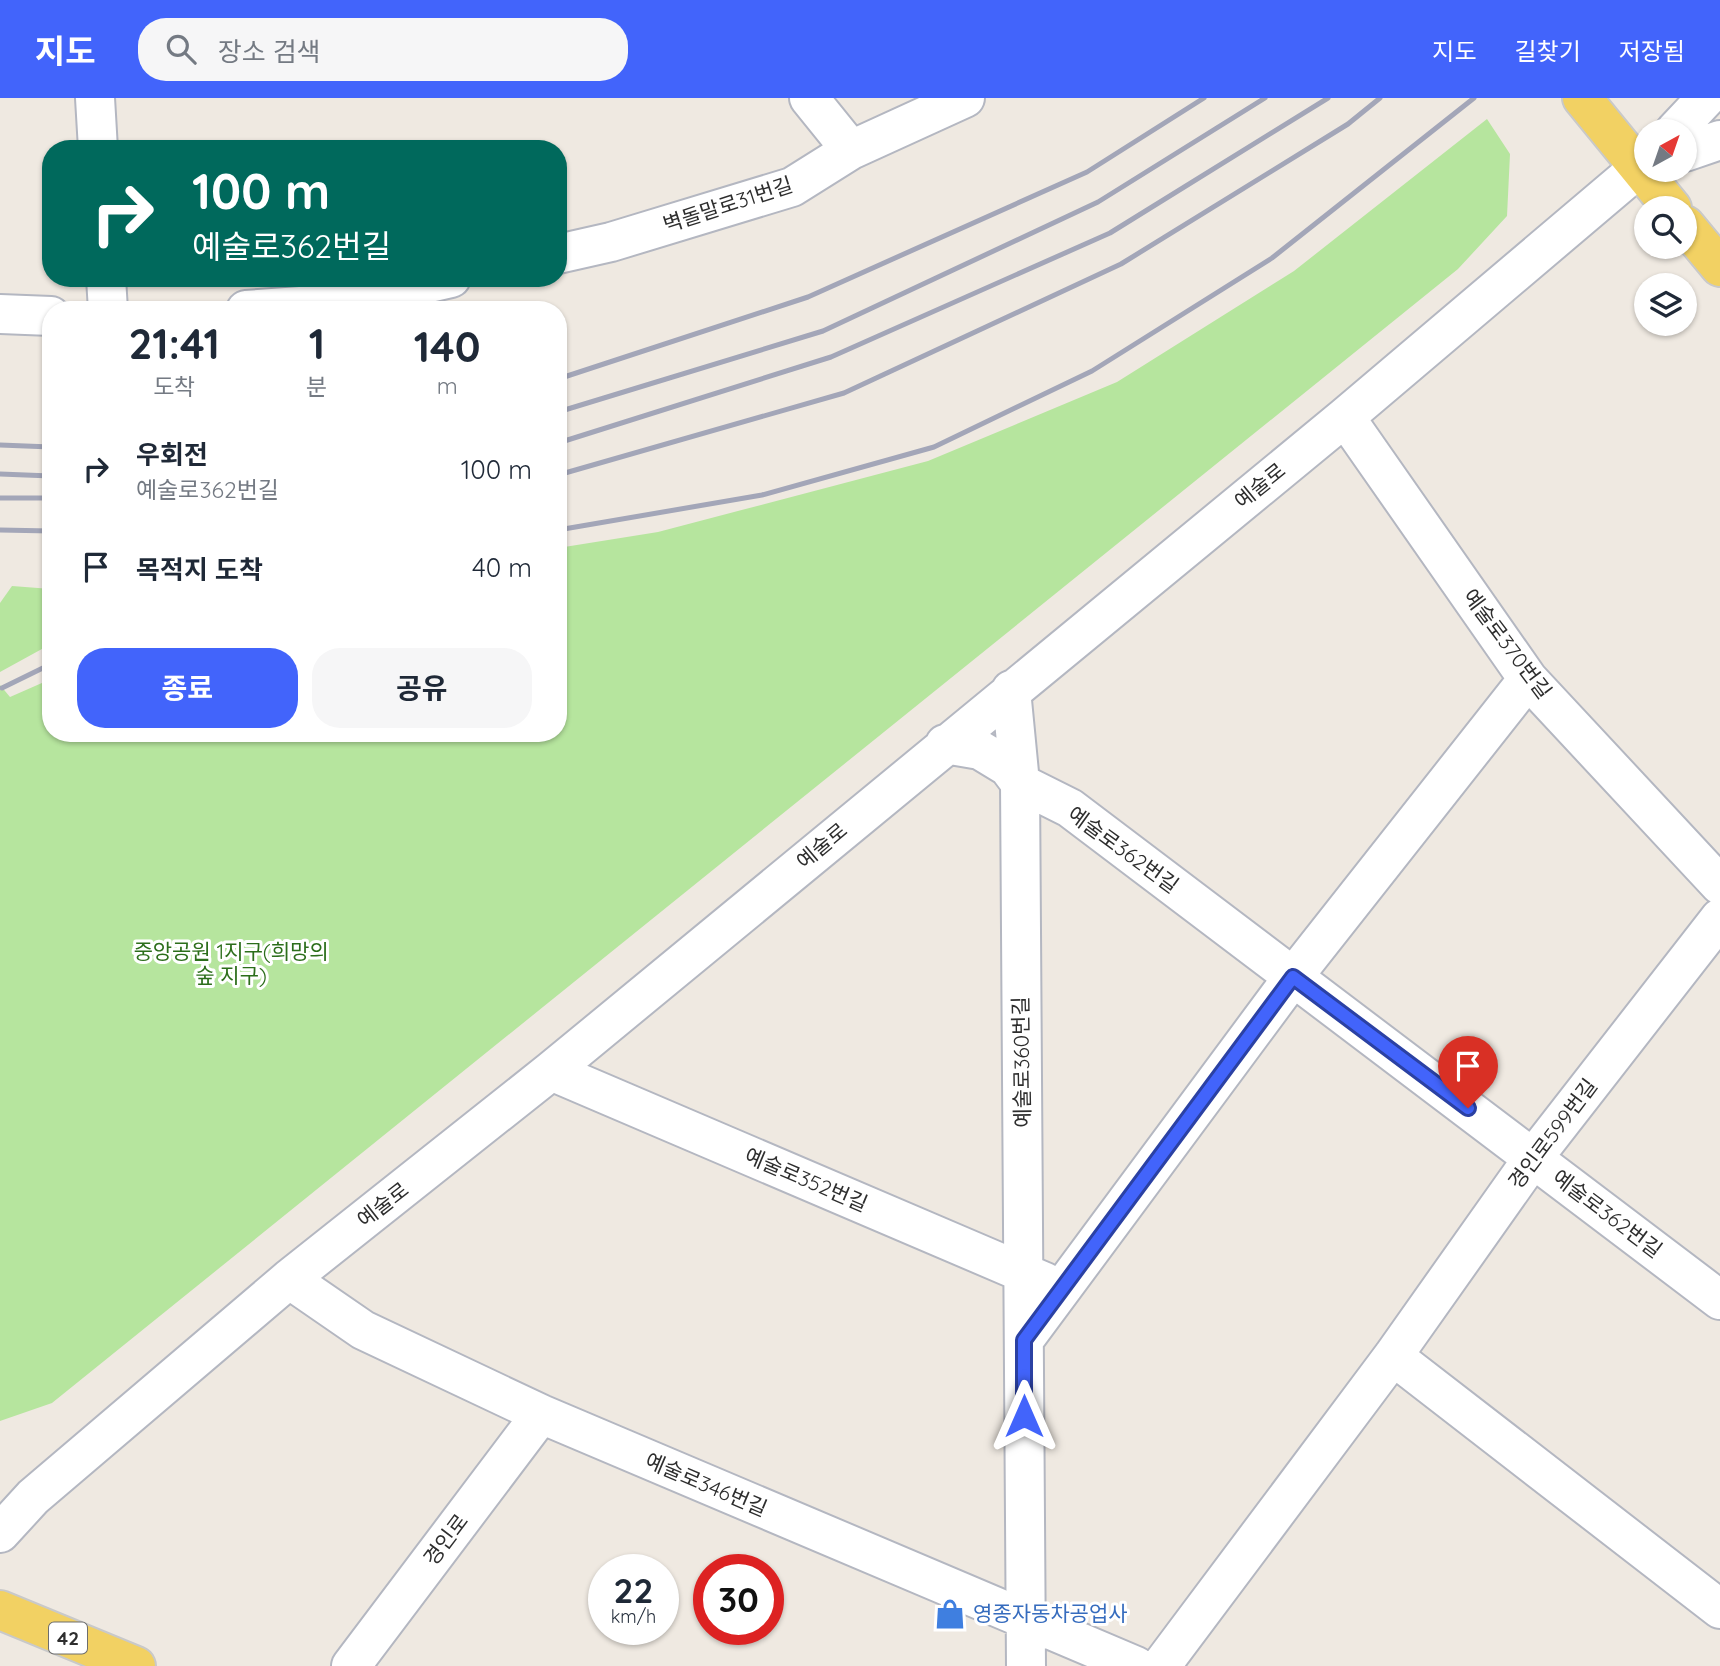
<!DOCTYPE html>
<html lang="ko">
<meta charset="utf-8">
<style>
:root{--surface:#fff;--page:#f6f6f7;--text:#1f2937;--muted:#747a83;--accent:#4264fb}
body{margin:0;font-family:Quicksand,"Noto Sans KR",sans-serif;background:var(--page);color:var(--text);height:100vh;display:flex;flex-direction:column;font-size:26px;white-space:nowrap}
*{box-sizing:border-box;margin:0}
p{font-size:23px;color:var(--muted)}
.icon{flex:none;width:38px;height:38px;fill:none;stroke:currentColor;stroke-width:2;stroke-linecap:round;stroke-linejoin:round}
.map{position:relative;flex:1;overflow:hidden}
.drawer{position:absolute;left:42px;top:203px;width:525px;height:441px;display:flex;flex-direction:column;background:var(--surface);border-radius:28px;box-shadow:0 2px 5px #0004}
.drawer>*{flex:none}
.banner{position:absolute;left:42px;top:42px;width:525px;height:147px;border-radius:28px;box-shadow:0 2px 5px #0004;background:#00695c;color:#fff;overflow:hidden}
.needle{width:46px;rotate:40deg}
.fabs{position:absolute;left:1634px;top:21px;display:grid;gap:14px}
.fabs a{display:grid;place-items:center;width:63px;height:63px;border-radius:50%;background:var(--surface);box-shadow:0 2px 5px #0004;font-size:35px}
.speed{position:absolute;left:588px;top:1456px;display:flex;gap:14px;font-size:35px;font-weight:700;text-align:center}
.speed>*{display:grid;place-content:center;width:91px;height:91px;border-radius:50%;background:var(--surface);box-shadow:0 2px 5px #0004;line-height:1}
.speed small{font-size:18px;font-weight:400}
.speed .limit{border:10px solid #d22;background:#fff;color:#111}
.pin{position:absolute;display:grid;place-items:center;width:60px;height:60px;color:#fff;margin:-72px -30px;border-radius:50% 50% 50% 0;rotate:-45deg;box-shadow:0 0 7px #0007}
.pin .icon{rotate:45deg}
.me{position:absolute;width:77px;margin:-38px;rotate:0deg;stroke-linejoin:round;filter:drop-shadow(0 0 5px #0008)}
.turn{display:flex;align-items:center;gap:24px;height:147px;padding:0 35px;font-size:32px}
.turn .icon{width:91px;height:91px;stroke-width:2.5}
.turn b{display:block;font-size:49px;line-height:60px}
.eta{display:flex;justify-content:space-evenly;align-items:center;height:119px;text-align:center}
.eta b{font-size:42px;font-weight:700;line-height:49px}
.cta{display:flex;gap:14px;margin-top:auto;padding:14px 35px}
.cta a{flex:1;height:80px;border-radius:28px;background:var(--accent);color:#fff;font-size:28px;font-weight:700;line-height:80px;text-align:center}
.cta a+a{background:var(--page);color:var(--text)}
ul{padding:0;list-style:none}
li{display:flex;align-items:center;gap:21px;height:98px;padding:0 35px}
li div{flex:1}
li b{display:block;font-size:26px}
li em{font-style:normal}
header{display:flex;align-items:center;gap:42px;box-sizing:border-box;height:98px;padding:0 35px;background:var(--accent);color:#fff}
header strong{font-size:33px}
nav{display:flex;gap:38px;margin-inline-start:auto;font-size:24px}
.search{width:490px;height:63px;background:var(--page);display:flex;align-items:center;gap:18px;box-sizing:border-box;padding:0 24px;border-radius:28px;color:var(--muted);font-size:26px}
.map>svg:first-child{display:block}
.green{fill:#b6e59e}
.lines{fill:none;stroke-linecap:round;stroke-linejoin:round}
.minor-casing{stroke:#b4b7c1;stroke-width:42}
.major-casing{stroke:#c9c9c9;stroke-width:42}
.minor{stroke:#fff;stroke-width:38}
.major{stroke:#f2d163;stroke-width:38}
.rail{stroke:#a3a6b8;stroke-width:5}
.route-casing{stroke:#2b41a3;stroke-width:18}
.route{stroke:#4264fb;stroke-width:12}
.labels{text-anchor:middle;stroke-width:6;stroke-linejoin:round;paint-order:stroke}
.shield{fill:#fff;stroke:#6d6d6d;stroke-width:2}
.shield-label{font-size:19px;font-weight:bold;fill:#2e2e2e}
.street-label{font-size:21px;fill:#2e2e2e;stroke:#fff}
.park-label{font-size:21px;fill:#2c6e1b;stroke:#fff}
.shop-label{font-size:21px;fill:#366cbe;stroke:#fff;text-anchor:start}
</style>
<header>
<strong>지도</strong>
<div class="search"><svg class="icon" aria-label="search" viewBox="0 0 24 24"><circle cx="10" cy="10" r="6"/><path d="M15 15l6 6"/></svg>장소 검색</div>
<nav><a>지도</a><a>길찾기</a><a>저장됨</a></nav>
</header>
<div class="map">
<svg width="1720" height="1568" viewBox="0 0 1720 1568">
<rect width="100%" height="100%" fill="#efe9e1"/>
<path class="green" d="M1487,21L1510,56L1507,118L1458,171L52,1305L0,1323V587L10,599L51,581V635H558V450L658,434L928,363L1117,284L1294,173Z
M12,488L51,491V546L0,574V505Z"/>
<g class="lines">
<g class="minor-casing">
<path id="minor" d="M95,0L98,51
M809,0L851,52
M1675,33L1706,0
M1685,54L1720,42
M558,156L611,144L792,89L851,52L965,0
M106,180L108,212
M246,212L342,205L451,180
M0,216L51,218
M1345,319L1528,581L1720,787
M1011,592L1020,685L1026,1568
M945,646L980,652L1008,669L1020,685L1070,710L1720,1202
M551,973L1045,1184
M289,1181L363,1232L541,1316L1136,1568
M1024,1242L1293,879L1528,581
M1393,1258L1720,1511
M0,1435L33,1399L289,1181L551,973L1345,319L1647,63
M351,1568L541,1316
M1161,1568L1393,1258L1533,1060L1720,820"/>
</g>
<g class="major-casing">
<path id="major" d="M1582,0L1672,110
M1685,127L1720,169
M0,1512L136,1568"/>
</g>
<use href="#minor" class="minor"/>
<use href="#major" class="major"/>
<path class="rail" d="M558,281L808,199L1087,74L1204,0
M558,314L823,233L1098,104L1265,0
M558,345L831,259L1110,135L1328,0
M0,347L51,349
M0,376L51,378
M558,377L844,295L1121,166L1348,26L1380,0
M0,400H51
M0,432L51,433
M558,432L762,397L934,349L1092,273L1272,160L1474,0
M2,590L51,566"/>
</g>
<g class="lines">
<g class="route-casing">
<path id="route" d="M1024,1318V1242L1293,879L1468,1010"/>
</g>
<use href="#route" class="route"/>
</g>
<defs>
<g id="shop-bare" transform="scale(2.415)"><path d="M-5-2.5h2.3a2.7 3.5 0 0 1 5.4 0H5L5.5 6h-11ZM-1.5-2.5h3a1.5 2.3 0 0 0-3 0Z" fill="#3f7fe0" stroke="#fff" stroke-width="2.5" paint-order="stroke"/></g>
</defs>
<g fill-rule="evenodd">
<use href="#shop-bare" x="950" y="1516"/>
</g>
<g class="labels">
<rect class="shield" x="49" y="1524.5" width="38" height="31" rx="5"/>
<g class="shield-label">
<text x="68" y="1547">42</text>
</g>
<g class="street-label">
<text transform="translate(728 107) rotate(-18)" y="7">벽돌말로31번길</text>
<text transform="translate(1260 388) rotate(-39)" y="7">예술로</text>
<text transform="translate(1507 546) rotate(53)" y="7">예술로370번길</text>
<text transform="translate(822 748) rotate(-40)" y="7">예술로</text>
<text transform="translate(1123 752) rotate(36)" y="7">예술로362번길</text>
<text transform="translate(1022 964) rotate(-91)" y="7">예술로360번길</text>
<text transform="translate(1553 1036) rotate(-53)" y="7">경인로599번길</text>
<text transform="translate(806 1082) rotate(23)" y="7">예술로352번길</text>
<text transform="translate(383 1107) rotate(-38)" y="7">예술로</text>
<text transform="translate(1607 1116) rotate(37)" y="7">예술로362번길</text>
<text transform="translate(706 1387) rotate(23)" y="7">예술로346번길</text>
<text transform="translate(446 1442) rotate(-53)" y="7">경인로</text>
</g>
<g class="park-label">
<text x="231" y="861">중앙공원 1지구(희망의<tspan x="231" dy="24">숲 지구)</tspan></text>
</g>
<g class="shop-label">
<text x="973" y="1523">영종자동차공업사</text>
</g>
</g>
</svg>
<div class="fabs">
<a><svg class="needle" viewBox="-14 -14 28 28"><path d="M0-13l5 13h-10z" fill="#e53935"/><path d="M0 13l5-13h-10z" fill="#747a83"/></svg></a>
<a><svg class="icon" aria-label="search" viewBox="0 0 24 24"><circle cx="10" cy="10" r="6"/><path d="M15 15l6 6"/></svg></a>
<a><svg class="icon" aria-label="layers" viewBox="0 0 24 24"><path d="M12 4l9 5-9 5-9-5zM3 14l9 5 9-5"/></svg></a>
</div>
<div class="speed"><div>22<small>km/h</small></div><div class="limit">30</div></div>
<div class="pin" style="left:1468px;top:1010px;background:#d93025"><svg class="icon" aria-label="arrive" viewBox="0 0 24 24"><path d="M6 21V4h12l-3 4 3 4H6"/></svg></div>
<svg class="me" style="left:1024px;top:1318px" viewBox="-20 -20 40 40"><path d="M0-17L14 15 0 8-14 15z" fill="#4264fb" stroke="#fff" stroke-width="4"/></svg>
<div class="banner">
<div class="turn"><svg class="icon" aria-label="right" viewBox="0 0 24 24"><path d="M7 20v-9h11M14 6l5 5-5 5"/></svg><div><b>100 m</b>예술로362번길</div></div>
</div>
<section class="drawer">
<div class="eta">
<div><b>21:41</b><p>도착</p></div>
<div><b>1</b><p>분</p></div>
<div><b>140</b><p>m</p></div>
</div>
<ul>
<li><svg class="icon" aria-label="right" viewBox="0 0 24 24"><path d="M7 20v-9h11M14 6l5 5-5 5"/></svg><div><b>우회전</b><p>예술로362번길</p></div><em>100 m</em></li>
<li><svg class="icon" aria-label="arrive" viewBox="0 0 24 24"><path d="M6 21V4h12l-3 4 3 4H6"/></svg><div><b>목적지 도착</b></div><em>40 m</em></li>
</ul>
<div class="cta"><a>종료</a><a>공유</a></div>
</section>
</div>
